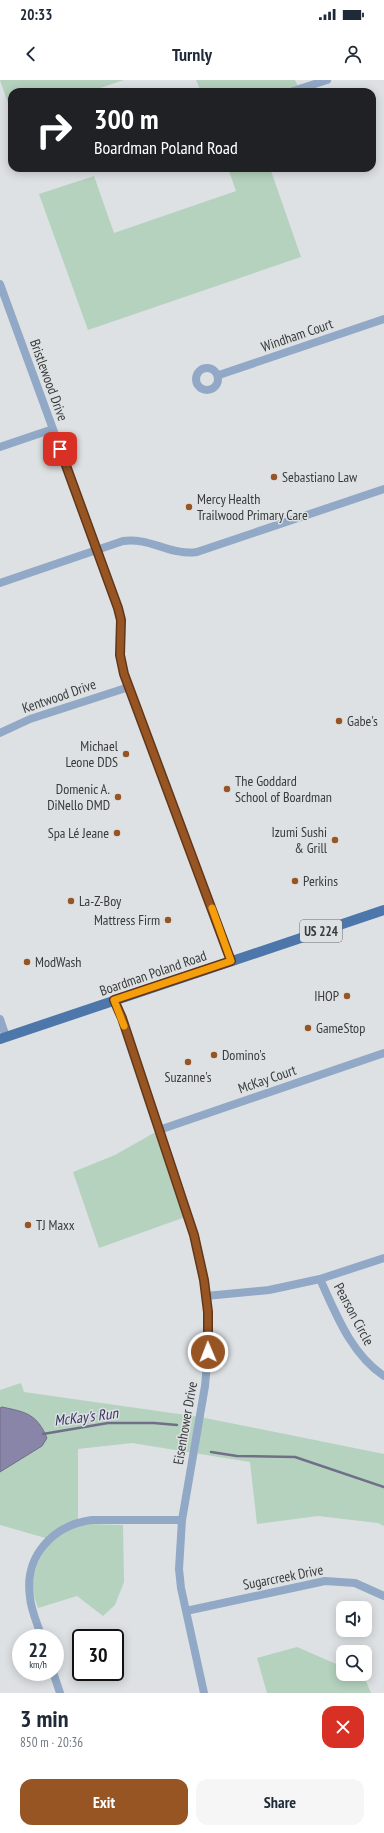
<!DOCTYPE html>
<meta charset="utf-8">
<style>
:root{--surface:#fff;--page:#f6f6f7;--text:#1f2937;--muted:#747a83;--accent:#985524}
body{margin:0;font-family:"PT Sans Narrow",sans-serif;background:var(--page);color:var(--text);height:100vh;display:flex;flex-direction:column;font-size:15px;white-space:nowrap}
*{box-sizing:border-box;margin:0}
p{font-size:13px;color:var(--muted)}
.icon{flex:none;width:22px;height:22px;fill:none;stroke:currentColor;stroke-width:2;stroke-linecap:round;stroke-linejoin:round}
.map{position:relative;height:1613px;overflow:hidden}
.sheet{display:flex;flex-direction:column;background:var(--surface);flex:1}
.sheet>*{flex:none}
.top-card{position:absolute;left:8px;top:8px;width:368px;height:84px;border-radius:12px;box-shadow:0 2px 10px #0003;background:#202124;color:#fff;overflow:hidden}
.fabs{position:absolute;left:336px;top:1521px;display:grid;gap:8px}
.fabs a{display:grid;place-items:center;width:36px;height:36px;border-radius:8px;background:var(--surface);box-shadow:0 2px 10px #0003;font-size:20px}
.speed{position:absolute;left:12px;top:1549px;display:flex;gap:8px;font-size:20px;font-weight:700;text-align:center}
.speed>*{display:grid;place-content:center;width:52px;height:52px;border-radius:50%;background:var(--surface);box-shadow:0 2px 10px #0003;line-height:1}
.speed small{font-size:10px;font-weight:400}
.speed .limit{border:2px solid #111;border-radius:6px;background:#fff;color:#111}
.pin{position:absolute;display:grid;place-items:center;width:34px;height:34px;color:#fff;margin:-17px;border-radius:8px;box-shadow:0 2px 6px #0006}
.me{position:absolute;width:44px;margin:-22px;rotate:359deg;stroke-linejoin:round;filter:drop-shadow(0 0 3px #0008)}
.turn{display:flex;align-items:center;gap:14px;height:84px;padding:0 20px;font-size:18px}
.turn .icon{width:52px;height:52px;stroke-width:2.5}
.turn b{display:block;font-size:28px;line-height:34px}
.round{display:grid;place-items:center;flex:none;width:42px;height:42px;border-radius:12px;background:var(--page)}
.overview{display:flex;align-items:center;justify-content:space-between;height:68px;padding:0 20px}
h1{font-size:24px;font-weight:800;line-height:30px}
.action{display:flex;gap:8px;margin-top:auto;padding:8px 20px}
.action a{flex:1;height:46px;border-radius:12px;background:var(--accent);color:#fff;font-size:16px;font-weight:800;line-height:46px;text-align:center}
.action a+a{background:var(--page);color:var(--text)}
.status{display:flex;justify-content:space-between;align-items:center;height:28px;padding:0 20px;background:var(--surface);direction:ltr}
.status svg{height:11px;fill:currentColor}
header{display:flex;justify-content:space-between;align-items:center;height:52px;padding:0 20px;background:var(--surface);font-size:18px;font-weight:800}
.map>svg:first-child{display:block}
.green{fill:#b5d2be}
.water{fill:#8885a8;stroke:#706f87}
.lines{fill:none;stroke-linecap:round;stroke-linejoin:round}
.stream{stroke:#706f87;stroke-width:2.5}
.minor{stroke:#91a8c6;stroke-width:8}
.primary{stroke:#4d76ab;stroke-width:10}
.route-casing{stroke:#633717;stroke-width:10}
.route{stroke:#985524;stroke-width:7}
.slow{stroke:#f59e0b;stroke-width:7}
.poi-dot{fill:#985524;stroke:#dde1e3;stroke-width:1.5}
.labels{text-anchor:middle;stroke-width:3;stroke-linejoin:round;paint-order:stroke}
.shield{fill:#dde1e3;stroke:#6a6d6d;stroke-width:1}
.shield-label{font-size:13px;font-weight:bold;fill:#393b3b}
.street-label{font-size:14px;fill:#393b3b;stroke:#dde1e3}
.poi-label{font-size:14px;fill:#393b3b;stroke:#dde1e3;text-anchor:start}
.water-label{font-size:15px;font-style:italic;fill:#3b3363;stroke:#dde1e3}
</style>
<div class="status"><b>20:33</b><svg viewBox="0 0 49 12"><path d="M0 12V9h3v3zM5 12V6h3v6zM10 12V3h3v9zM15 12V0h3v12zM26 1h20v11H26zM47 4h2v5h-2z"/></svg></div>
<header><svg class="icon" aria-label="back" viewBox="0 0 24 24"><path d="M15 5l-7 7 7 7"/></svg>Turnly<svg class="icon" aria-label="person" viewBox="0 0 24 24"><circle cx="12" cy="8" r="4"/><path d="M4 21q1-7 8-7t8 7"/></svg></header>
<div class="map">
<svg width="384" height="1613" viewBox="0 0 384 1613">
<rect width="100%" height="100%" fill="#dde1e3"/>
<path class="green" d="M0,0H124L88,12H12V35Z
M196,0H295L299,9L290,12H201Z
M228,88H270L301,177L88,250L39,114L94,96L114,153L236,111Z
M159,1050L188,1136L99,1168L73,1092L115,1075Z
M21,1303L24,1312L200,1337L384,1374V1446L378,1443L318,1436L257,1444L250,1382L132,1363L78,1369V1442L49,1459L0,1445V1310Z
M90,1444L123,1445L124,1502L115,1525L103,1536L77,1516L38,1528C36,1522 33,1514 33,1507C33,1483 49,1457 72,1448C77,1446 84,1445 90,1444Z
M297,1567L343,1587V1594H359L364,1596L371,1613H267L257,1578Z"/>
<path class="water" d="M2,1327C26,1332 37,1334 47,1358L42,1366L0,1392V1328Z"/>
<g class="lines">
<path class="stream" d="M43,1354L108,1343H154L177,1345
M211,1372L237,1376L295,1377L384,1407"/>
<path class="minor" d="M290,12L327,0
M0,204L118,527L121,540L120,575L124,594L231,881
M196 299a11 11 0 1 1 22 0a11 11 0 1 1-22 0Z
M219,295L384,239
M0,367L53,349
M0,503L123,461C150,457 171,476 197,472L384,409
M0,653L30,639L129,607
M114,921L122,938L194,1155L204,1200L208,1232V1272L205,1306L182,1440L179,1489L181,1508L204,1613
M0,939L6,957
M159,1050L384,973
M384,1178L320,1199C336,1234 351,1274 384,1296
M206,1216L269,1210L320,1199
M186,1531L325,1501L355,1503L384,1516
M42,1558C38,1545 31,1531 30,1517C24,1476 53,1445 92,1440H182
M53,1592L60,1613"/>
<path class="primary" d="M0,959L384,830"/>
</g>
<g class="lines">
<g class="route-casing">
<path id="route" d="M60,369L118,528L121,540L120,575L124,594L231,881L114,920L122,938L194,1155L204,1200L208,1232V1272"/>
</g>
<use href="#route" class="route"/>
<path class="slow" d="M124,946L114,920L231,881L212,828"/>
</g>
<g class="poi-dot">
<circle cx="274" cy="397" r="4"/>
<circle cx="189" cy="427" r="4"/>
<circle cx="339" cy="641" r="4"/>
<circle cx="126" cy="674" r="4"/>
<circle cx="227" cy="709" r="4"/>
<circle cx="118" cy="717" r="4"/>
<circle cx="117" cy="753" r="4"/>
<circle cx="335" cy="760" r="4"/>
<circle cx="295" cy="801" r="4"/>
<circle cx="71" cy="821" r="4"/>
<circle cx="168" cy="840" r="4"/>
<circle cx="27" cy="882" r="4"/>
<circle cx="347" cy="916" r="4"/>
<circle cx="308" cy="948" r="4"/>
<circle cx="214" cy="975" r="4"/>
<circle cx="188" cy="982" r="4"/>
<circle cx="28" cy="1145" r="4"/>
</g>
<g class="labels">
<rect class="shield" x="300" y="840" width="42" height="22" rx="3"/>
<g class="shield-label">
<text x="321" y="856">US 224</text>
</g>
<g class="street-label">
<text transform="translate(297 255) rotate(-19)" y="5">Windham Court</text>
<text transform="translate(49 300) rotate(70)" y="5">Bristlewood Drive</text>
<text transform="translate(59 616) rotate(-19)" y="5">Kentwood Drive</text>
<text transform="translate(153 893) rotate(-19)" y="5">Boardman Poland Road</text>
<text transform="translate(267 999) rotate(-19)" y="5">McKay Court</text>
<text transform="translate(354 1234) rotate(62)" y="5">Pearson Circle</text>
<text transform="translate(185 1343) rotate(-80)" y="5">Eisenhower Drive</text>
<text transform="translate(283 1497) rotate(-11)" y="5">Sugarcreek Drive</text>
</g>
<g class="poi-label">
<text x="282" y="402">Sebastiano Law</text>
<text x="197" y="424">Mercy Health<tspan x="197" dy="16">Trailwood Primary Care</tspan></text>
<text x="347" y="646">Gabe's</text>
<text x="118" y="671" text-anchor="end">Michael<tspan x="118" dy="16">Leone DDS</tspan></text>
<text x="235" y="706">The Goddard<tspan x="235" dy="16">School of Boardman</tspan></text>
<text x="110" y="714" text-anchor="end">Domenic A.<tspan x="110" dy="16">DiNello DMD</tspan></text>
<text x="327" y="757" text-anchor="end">Izumi Sushi<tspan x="327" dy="16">&amp; Grill</tspan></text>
<text x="109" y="758" text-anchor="end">Spa Lé Jeane</text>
<text x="303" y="806">Perkins</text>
<text x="79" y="826">La-Z-Boy</text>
<text x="160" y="845" text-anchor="end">Mattress Firm</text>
<text x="35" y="887">ModWash</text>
<text x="339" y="921" text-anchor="end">IHOP</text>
<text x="316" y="953">GameStop</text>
<text x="222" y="980">Domino's</text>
<text x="188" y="1002" text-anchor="middle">Suzanne's</text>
<text x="36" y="1150">TJ Maxx</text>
</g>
<g class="water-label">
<text transform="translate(86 1337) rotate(-7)" y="5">McKay's Run</text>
</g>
</g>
</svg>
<div class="fabs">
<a><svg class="icon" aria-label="sound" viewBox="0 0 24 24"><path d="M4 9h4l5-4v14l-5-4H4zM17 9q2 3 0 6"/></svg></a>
<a><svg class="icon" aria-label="search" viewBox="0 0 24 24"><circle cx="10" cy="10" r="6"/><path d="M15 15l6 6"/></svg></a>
</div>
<div class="speed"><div>22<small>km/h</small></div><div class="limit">30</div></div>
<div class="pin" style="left:60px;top:369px;background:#d93025"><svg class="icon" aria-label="arrive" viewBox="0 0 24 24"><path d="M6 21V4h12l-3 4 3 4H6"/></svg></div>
<svg class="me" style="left:208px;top:1272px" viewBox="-20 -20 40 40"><circle r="17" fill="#985524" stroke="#fff" stroke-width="3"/><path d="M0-11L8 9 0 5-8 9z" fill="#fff"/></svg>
<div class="top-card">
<div class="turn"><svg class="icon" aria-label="right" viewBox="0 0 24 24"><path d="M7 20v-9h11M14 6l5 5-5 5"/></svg><div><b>300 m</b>Boardman Poland Road</div></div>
</div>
</div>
<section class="sheet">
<div class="overview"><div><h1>3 min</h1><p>850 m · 20:36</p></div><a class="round" style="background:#d93025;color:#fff"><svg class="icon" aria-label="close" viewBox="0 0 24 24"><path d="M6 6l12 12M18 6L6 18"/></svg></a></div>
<div class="action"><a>Exit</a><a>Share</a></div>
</section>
